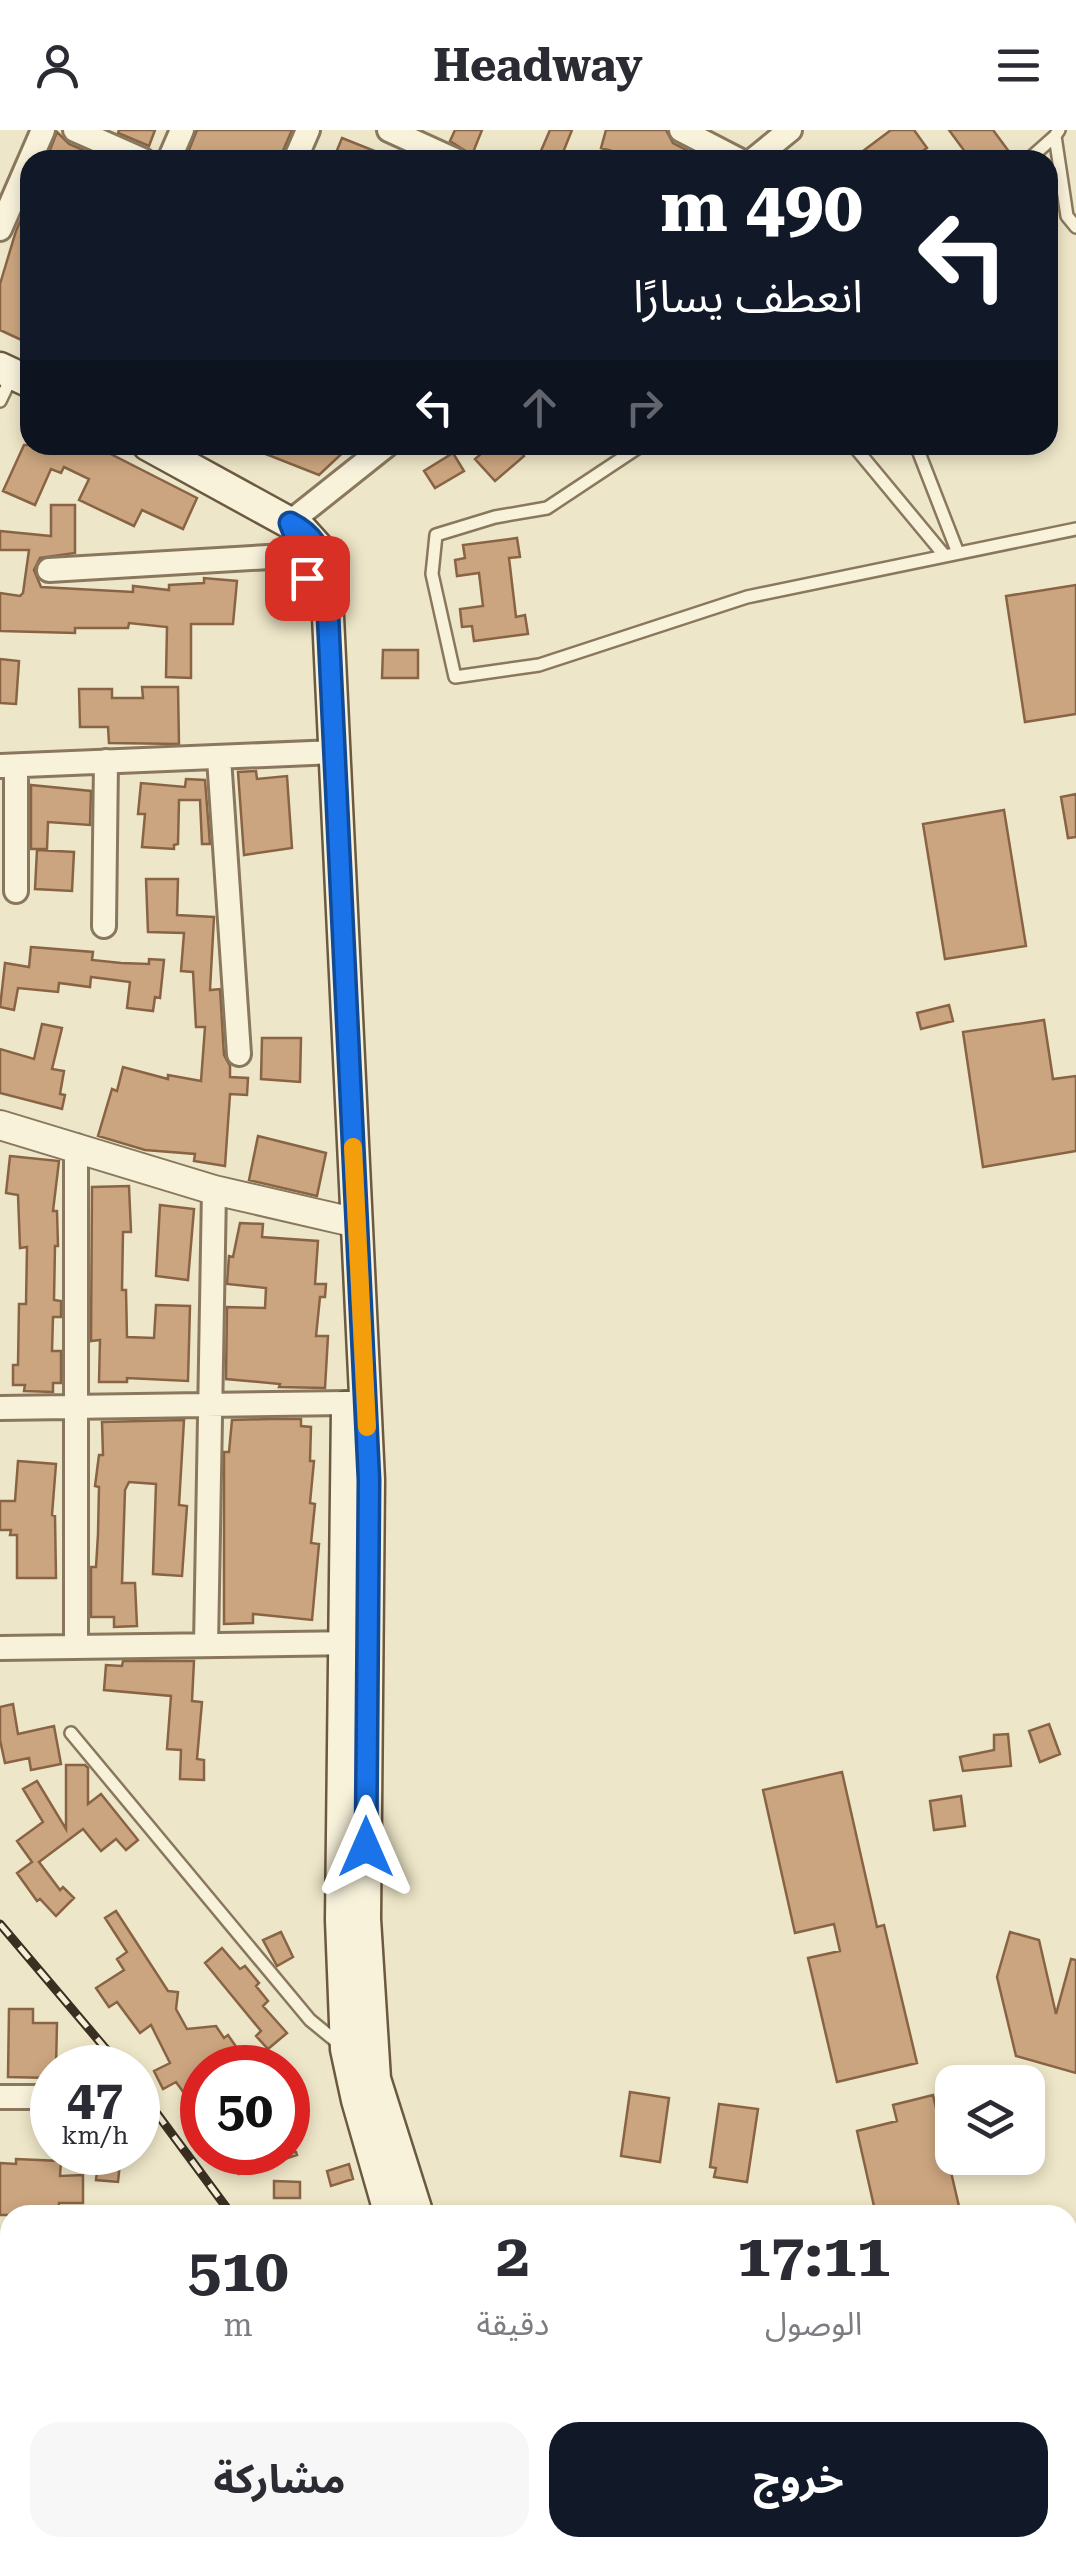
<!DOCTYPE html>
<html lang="ar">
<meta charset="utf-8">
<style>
:root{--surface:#fff;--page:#f7f7f7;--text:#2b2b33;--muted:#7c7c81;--accent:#111827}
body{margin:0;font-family:"Roboto Serif","Noto Sans Arabic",serif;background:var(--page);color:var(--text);direction:rtl;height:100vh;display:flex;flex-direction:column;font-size:38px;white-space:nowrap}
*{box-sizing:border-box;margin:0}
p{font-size:32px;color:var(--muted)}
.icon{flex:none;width:55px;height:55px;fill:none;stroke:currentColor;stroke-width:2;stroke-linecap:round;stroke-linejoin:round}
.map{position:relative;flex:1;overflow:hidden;direction:ltr}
.details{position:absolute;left:0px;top:2075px;width:1078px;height:352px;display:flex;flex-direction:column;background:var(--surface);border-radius:30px 30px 0 0;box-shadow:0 5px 15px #0003;direction:rtl}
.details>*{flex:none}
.top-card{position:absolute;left:20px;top:20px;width:1038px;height:305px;border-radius:30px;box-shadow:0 5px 15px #0003;direction:rtl;background:#111827;color:#fff;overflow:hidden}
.fabs{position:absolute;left:935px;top:1935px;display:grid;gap:20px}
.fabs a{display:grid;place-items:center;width:110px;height:110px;border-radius:20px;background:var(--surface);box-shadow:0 5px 15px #0003;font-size:50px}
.speed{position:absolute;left:30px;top:1915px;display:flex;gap:20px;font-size:50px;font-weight:700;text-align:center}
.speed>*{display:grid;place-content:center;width:130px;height:130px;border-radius:50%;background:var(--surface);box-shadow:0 5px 15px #0003;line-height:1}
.speed small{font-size:25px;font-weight:400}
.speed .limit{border:15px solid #d22;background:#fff;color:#111}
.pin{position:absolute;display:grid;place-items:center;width:85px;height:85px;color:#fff;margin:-42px;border-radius:20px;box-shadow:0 5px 15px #0006}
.me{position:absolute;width:110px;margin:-55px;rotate:0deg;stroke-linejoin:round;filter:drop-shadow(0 0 8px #0008)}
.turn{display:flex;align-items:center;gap:35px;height:210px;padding:0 30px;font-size:45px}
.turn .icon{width:130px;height:130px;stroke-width:2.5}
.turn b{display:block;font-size:70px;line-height:85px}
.lanes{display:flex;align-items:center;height:95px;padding:0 30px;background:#0003;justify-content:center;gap:50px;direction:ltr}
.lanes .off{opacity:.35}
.eta{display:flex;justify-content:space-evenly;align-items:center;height:170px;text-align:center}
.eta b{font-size:60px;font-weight:700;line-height:70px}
.action{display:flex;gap:20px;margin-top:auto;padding:20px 30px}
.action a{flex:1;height:115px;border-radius:30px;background:var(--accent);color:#fff;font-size:40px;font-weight:700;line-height:115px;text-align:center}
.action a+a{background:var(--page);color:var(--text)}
header{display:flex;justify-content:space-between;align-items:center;height:130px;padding:0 30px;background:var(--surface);font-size:45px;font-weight:700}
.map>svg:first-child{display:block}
.building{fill:#cba57f;stroke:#886444;stroke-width:2.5}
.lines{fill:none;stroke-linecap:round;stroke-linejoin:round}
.service-casing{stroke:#89785d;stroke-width:16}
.minor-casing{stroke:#89785d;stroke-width:28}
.tertiary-casing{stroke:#89785d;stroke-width:32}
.secondary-casing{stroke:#6b5940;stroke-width:35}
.service{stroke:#f8f2db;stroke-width:11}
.minor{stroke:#f8f2db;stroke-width:22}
.tertiary{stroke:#f8f2db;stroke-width:28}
.secondary{stroke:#f8f2db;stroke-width:30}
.rail-casing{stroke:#3a2f20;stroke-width:9}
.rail{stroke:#f5efd7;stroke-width:5;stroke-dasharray:15;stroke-linecap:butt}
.route-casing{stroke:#114b97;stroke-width:25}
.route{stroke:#1a73e8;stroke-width:18}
.slow{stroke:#f59e0b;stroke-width:18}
</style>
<header><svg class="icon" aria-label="menu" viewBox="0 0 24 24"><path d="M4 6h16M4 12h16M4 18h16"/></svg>Headway<svg class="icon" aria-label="person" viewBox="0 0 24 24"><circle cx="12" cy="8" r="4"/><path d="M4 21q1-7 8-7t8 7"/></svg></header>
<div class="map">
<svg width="1076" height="2426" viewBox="0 0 1076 2426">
<rect width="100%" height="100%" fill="#eee6c8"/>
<path class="building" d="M119,0H155L149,16L118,3Z
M197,0H292L279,30H185Z
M455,0H482L472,25L450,11Z
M550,0H572L560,30H537Z
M606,0H666L673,13L706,30H645L601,18Z
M891,0H914L927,18L910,30H851Z
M949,0H993L1010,23L1000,30H971Z
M57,2L69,14L106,30H46Z
M342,8L395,29V30H333Z
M30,68V214L0,200V154L16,101Z
M24,315H93L197,368L183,399L142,380L134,396L79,370L89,349L64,337L61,343L51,339L35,375L3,361Z
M243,315H351L319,345Z
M491,315H515L524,326L495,351L475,329Z
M453,323L464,341L435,358L424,341Z
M51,375H75V423L40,428L34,440L41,457L133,462V456L169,460V455L204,453V448L237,451L233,494H191V548L166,547L167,497L129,493L128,498H75V503L0,501V463L20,466L23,463L29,420H0V401L51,406Z
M517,408L520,427L509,428L516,487L525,485L528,504L474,511L472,496L462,497L460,479L483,476L479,443L457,446L455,430L465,428L463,415Z
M1076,455V584L1025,592L1006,466Z
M383,520H418V548H382Z
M0,529L19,531L16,574L0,573Z
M142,557H178L179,614L109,613L108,597H80L79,559H112V568H143Z
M256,641L257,649L287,646L292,718L244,725L238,642Z
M186,649L205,650L210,714H202L200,670H179L178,714L174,715V719L142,717L145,684H138L141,653L185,657Z
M31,655L91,661L90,695L48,692L47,719H31Z
M1076,664V707L1068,708L1061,667Z
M1004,680L1026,816L945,829L923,694Z
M37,720L74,722L72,761L35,759Z
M146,749H178L177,785L214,787L210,860L220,859L224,925L230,936V947L248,948L247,965L230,964L225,1036L194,1031L195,1024L145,1020L98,1006L112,959L117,961L123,937L168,949V945L201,951L205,897H196L193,842L181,841L184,803L148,802Z
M31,817L93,822L92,830L121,833L149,834V829L164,830L160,868L155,867L153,881L127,878L130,852L91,847L90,857L59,853L58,862L18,858L14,880L0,877L5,833L29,837Z
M949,875L953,891L921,899L917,883Z
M1044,890L1053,949L1076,946V1021L983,1037L963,902Z
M42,894L62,898L52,939L64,941L60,964L65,965L62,979L0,963V919L34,929Z
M262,908H301L300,952L261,949Z
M258,1006L326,1023L317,1066L249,1050Z
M10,1026L59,1031L53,1081H57L58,1116H55L54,1170L61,1171V1187H53L52,1221H61V1253H53V1262L24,1261L25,1255H13V1235H18L19,1174H26L27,1117L20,1118L18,1065L6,1063Z
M129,1056L131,1102H123L122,1160H126L127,1207L154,1208L156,1175L190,1176L188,1251L127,1248V1252H99L100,1210L91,1211L92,1057Z
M160,1075L194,1079L188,1150L156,1146Z
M240,1093L263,1094L262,1107L318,1111L315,1154H326L325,1167H320L316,1206H328L325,1258L279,1257L280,1254L226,1249L227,1177L265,1178L266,1158L227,1154L229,1126L233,1127Z
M270,1289H301V1296L311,1297L310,1331H314L310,1373L315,1374L311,1413L319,1414L312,1490L253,1484V1493L224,1494V1322H229L232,1290Z
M184,1290L179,1375L187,1376L182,1446L153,1444L156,1354L129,1352L125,1360L122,1453H135L137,1496L114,1497V1487H91V1437H96L98,1404L99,1357L95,1356L99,1325H103L102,1292Z
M18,1331L56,1334L52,1385L55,1386L56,1448H17V1405H10L11,1400H0V1371H15Z
M123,1531H194L192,1571L202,1572L197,1629L204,1630V1650L180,1649L181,1620L167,1619L171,1566L104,1560L106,1535L122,1536Z
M13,1574L18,1604L54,1596L61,1634L31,1640L29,1628L5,1633L0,1610V1577Z
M1049,1594L1060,1624L1040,1632L1029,1601Z
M1008,1604L1011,1636L963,1641L960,1627L994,1620V1605Z
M66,1635H85L88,1638V1674L101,1664L138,1710L126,1720L116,1709L101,1721L83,1699L39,1732L60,1760L63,1757L74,1768L56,1786L40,1769L37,1771L17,1743L32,1732L17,1711L43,1692L23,1659L37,1651L66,1699Z
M842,1642L877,1797L884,1795L917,1933L837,1952L808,1828L840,1821L834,1794L795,1803L763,1660Z
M961,1666L965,1696L934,1700L930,1671Z
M116,1781L168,1861L178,1862L176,1879L187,1899L216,1896L224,1908L228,1905L237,1918L240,1938H203L202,1935V1961L189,1970L176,1952L163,1959L154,1941L170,1933L151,1895L140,1903L117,1872L109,1877L96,1858L124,1840L117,1829L127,1822L105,1788Z
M281,1802L293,1827L277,1836L263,1810Z
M1010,1802L1039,1810L1056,1884L1071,1829L1076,1830V1943L1016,1926L997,1847Z
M222,1818L240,1839L245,1836L259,1853L256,1856L268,1871L263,1876L287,1903L268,1919L256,1906L261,1901L205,1833Z
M9,1879H33V1893H57L56,1938H52V1948L8,1947Z
M630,1962L669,1968L660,2032L621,2026Z
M933,1965L961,2085H876L857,2001L897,1991L893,1975Z
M719,1974L758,1979L747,2052L714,2047L716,2038L710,2037Z
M232,2022H296L297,2025L239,2044Z
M16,2029L61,2031L60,2046L83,2045V2073H59L58,2085H0V2033L16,2034Z
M98,2031L120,2033L118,2052L96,2050Z
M349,2034L353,2049L331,2056L327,2041Z
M274,2051L300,2052V2068H274Z"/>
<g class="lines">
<g class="service-casing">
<path id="service" d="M1059,0L1055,6L1067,86L1076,97
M1028,30L1055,6
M0,271L13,244
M642,315L547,378L495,387L436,405L432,444L455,547L539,535L747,467L1076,399
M853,315L945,426
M916,315L958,423
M71,1603L310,1890L343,1917
M544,2418L547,2426"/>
</g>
<g class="minor-casing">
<path id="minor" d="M75,0L143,30
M389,0L455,30
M681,0L739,30
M169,30L182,0
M295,30L308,0
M753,30L790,0
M0,99L43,0
M289,393L387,315
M49,440L303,425
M219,628L239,924
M0,636L335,622
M16,636V761
M104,796L106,631
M76,1016V1517
M0,1278L347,1273
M206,1515L214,1060
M0,1518L356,1513
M0,1967H52
M0,2201H10
M1068,2282L1076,2287
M895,2418L899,2426
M1052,2418L1065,2426"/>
</g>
<g class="tertiary-casing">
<path id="tertiary" d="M0,995L214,1060L357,1093
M1068,2186L1076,2184
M0,2377H10"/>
</g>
<g class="secondary-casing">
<path id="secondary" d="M0,238L30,252
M148,315L301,399L319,419L326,444L369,1350L365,1789L375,1949L418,2085
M347,1277L341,1790L346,1919L357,1970L390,2085
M563,2418L569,2426
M595,2418L600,2426"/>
</g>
<use href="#service" class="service"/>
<use href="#minor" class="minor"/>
<use href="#tertiary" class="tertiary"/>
<use href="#secondary" class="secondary"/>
<g class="rail-casing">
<path id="rail" d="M0,1794L122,1938
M138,1958L232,2085
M443,2418L448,2426"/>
</g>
<use href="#rail" class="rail"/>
</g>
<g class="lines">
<g class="route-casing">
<path id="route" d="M307,448L303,426L290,393C312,404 322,420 326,444L369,1350L366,1717"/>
</g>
<use href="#route" class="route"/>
<path class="slow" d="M353,1017L367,1297"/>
</g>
</svg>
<div class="fabs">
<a><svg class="icon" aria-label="layers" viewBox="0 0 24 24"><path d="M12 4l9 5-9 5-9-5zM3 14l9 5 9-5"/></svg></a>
</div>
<div class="speed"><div>47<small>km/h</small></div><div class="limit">50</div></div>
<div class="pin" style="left:307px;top:448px;background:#d93025"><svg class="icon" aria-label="arrive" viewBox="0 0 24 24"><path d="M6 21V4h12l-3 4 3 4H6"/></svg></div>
<svg class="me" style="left:366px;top:1717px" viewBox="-20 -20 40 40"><path d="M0-17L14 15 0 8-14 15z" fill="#1a73e8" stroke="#fff" stroke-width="4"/></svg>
<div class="top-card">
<div class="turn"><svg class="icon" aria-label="left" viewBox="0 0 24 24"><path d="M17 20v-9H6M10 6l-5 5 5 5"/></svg><div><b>490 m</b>انعطف يسارًا</div></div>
<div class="lanes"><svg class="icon" aria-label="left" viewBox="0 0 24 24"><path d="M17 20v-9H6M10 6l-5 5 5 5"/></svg><svg class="icon off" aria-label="ahead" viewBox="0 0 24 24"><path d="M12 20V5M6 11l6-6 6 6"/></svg><svg class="icon off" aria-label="right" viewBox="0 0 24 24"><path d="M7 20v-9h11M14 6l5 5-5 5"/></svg></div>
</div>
<section class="details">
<div class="eta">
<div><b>17:11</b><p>الوصول</p></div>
<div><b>2</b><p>دقيقة</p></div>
<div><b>510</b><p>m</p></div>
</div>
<div class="action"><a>خروج</a><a>مشاركة</a></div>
</section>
</div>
